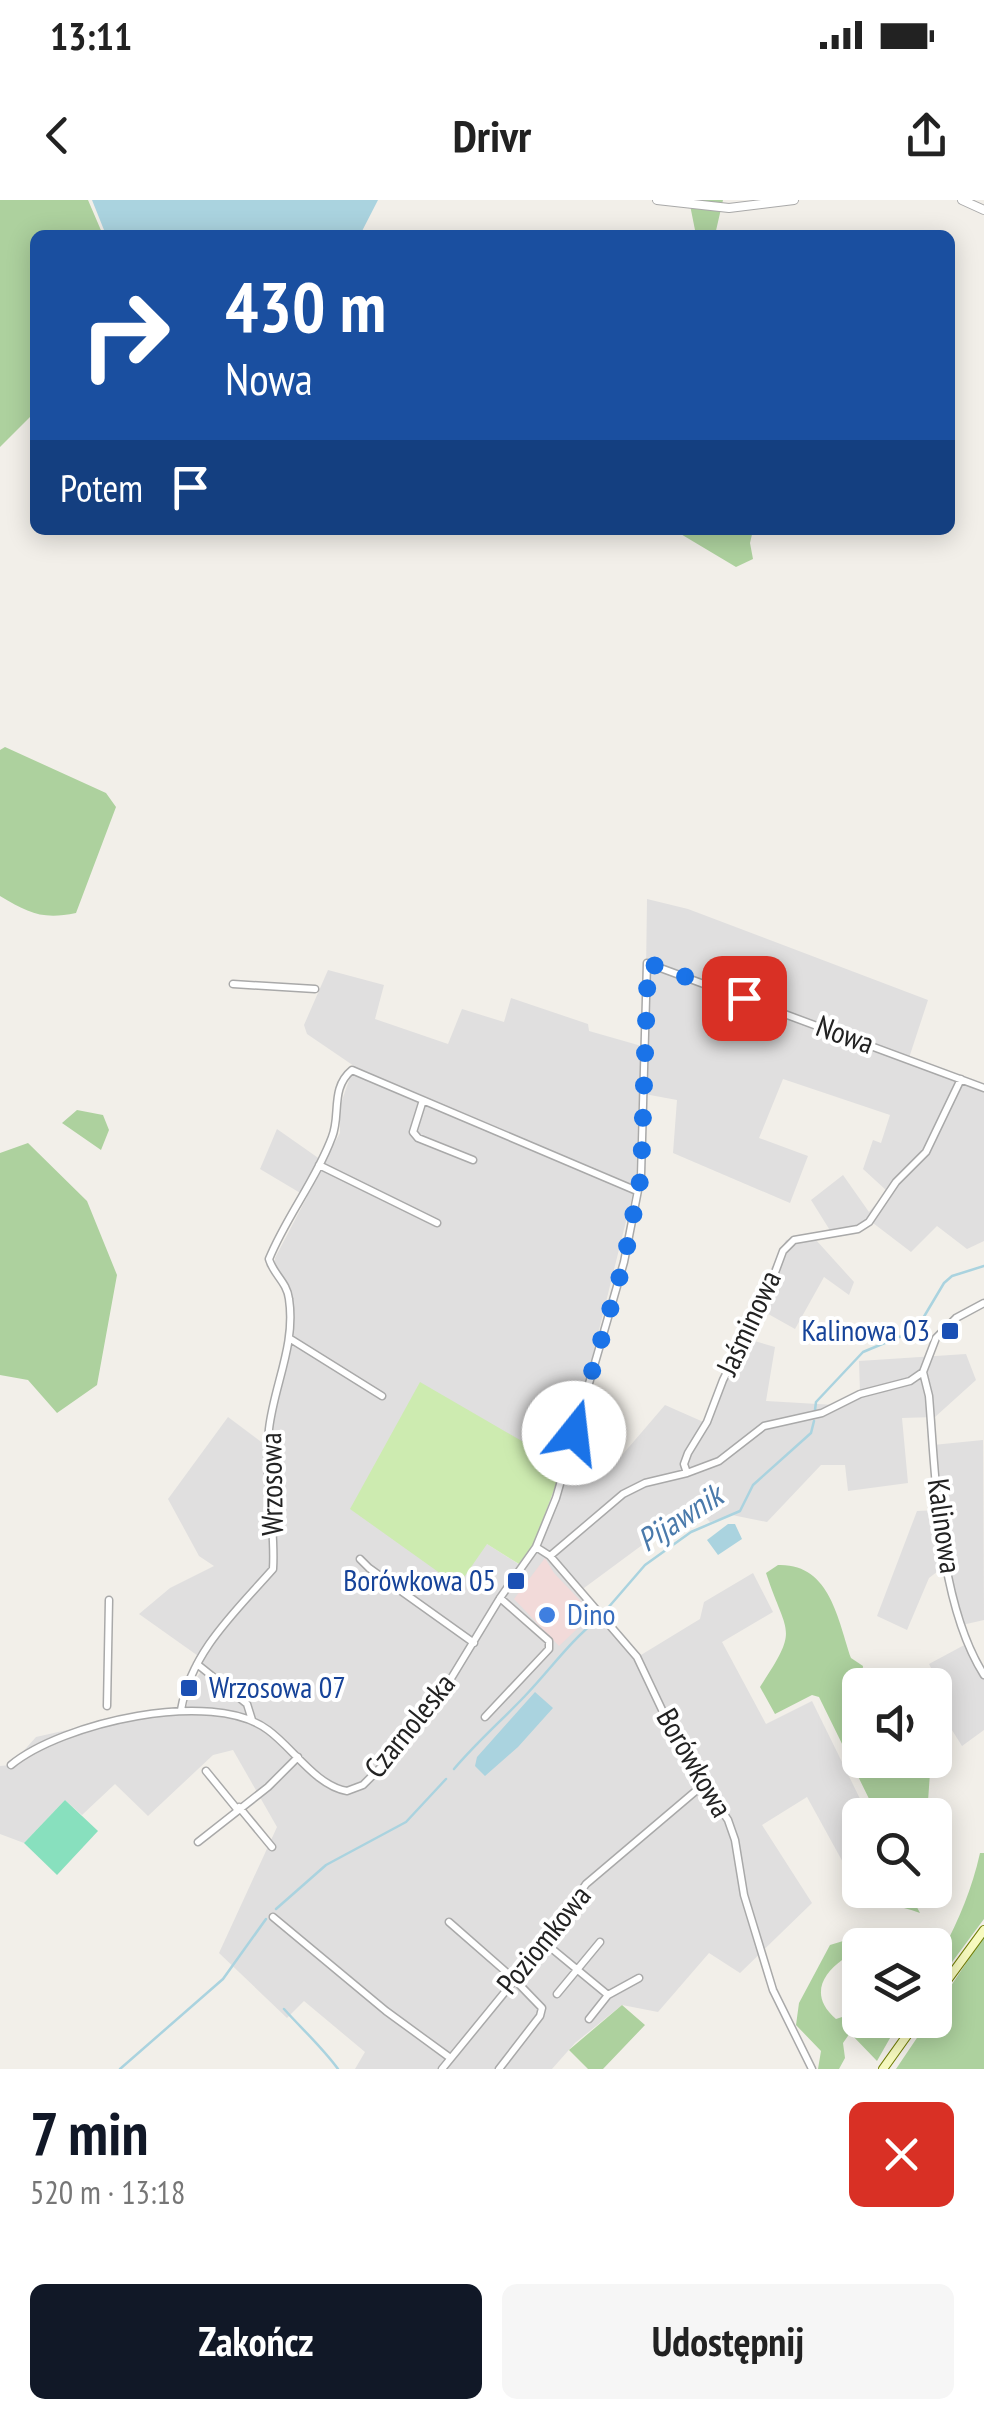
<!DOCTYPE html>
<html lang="pl">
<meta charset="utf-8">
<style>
:root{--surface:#fff;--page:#f6f6f6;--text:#222;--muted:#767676;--accent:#111827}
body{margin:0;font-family:"PT Sans Narrow",sans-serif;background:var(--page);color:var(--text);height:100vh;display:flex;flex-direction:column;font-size:38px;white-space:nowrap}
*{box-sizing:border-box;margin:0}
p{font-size:32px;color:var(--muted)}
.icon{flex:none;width:55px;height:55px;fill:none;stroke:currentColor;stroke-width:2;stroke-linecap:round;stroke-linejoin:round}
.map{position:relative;height:1869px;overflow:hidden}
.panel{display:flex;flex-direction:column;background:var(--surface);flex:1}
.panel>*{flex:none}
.top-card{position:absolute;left:30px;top:30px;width:925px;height:305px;border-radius:15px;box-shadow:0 5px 25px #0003;background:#1a4fa0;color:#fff;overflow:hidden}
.buttons{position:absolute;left:842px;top:1468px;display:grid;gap:20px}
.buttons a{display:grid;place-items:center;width:110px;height:110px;border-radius:15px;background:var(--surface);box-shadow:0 5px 25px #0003;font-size:50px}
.pin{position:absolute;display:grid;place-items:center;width:85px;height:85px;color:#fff;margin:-42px;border-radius:20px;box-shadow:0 5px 15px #0006}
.me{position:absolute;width:110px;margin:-55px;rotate:16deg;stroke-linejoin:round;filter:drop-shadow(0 0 8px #0008)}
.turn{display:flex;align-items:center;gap:35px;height:210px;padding:0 30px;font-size:45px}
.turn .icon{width:130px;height:130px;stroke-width:2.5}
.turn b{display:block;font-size:70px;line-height:85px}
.then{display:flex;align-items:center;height:95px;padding:0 30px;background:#0003;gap:20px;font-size:38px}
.round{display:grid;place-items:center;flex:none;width:105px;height:105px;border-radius:15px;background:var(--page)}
.summary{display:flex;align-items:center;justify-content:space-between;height:170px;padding:0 30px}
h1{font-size:60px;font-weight:800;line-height:75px;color:var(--accent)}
.button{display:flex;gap:20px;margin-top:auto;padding:20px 30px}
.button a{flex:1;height:115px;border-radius:15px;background:var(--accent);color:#fff;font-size:40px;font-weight:800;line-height:115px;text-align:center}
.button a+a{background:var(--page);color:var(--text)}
.status{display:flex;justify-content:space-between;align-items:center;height:70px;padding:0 50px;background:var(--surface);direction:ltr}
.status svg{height:28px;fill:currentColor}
header{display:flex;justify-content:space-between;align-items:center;height:130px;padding:0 30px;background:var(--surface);font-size:45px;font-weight:800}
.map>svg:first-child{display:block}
.residential{fill:#e0dfdf}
.commercial{fill:#f2dad9}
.grass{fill:#cdebb0}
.forest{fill:#add19e}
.pitch{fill:#88e0be}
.water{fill:#aad3df}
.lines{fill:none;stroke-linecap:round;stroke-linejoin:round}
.stream{stroke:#aad3df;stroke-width:2.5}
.minor-casing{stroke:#a9a9a9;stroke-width:9}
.tertiary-casing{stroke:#a9a9a9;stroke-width:10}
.secondary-casing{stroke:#707d05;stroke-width:10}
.minor{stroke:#fff;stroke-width:6}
.tertiary{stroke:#fff;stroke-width:8}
.secondary{stroke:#f7fabf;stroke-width:8}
.route{stroke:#1a73e8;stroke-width:18;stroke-dasharray:0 32.4}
.transit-dot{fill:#1a4fb4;stroke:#fff;stroke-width:4}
.shop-dot{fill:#3f7fe0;stroke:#fff;stroke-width:4}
.labels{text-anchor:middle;stroke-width:8;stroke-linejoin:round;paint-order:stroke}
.street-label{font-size:30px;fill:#222;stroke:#fff}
.transit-label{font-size:30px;fill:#164399;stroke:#fff;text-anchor:end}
.shop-label{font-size:30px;fill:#366cbe;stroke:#fff;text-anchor:start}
.water-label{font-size:32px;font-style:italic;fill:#4a7aab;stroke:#fff}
</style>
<div class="status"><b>13:11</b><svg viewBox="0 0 49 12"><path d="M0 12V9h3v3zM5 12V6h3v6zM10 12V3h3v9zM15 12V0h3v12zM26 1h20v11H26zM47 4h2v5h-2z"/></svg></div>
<header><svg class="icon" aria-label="back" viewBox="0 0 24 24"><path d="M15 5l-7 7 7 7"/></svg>Drivr<svg class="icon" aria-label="share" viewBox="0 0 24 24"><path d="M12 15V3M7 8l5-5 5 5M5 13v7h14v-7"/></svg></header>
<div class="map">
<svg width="984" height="1869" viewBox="0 0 984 1869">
<rect width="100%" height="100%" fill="#f2efe9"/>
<path class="residential" d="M647,699L688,709L928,800L908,861L984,891V1041L967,1049L937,1026L911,1052L873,1023L860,1032L816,1040L854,1082L849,1095L824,1077L795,1129L752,1105L786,1040L831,1032L811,1000L843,975L869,1012L887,991L863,969L873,940L881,943L890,915L783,879L759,938L808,956L790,1003L673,953L677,900L639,893L636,981L565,1267L487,1344L520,1365L537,1343L573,1247L617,1261L665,1205L708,1224L744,1138L775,1147L766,1201L835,1205L860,1193L859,1161L966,1154L976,1180L935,1217L902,1218L908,1283L848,1291L845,1265H821L767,1322L732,1315L710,1322L695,1306L580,1391L636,1458L700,1419L704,1402L753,1373L773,1412L722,1442L766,1524L812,1501L868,1615H860V1657L845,1666L807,1597L762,1625L812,1703L740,1773L709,1753L658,1812L622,1805L575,1843L552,1869H355L365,1852L304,1801L287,1818L219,1753L277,1627L233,1550L213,1555L148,1616L115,1584L82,1615L65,1600L24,1643L0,1634V1566L11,1565L36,1537L107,1521L182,1513L187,1505L190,1487L200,1473L201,1458L139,1414L170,1388L214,1366L199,1356L168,1299L228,1217L272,1250L271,1218L289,1139V1097L275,1066V1058L307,997L260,969L277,929L324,962L340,933V906L354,866L307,834L304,825L328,770L384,785L375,819L448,844L462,809L504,822L511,798L588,824L589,831L645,847Z
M983,1240L984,1420L962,1425L946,1365L929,1378L907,1430L877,1416L917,1311L939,1310L933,1245Z
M968,1443L984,1475V1530L962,1546L935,1503V1491L941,1487L929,1464Z"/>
<path class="commercial" d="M545,1358L554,1373L593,1414L559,1446L514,1399Z"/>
<path class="grass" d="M420,1182L563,1265L534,1344L519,1364L487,1344L458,1386L350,1309Z"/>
<path class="forest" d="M0,0H88L103,35H35V212L0,247Z
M689,0H723L715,35H696Z
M674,330H753L750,343L753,359L736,367Z
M5,547L106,593L116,607L76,713C42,720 29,713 0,696V550Z
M77,910L103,915L109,930L101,950L62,923Z
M28,943L87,1001L117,1075L97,1185L57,1213L28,1180L0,1175V953Z
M778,1365C830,1363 838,1420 851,1458L863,1466L860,1499L843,1511L847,1531L860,1560L877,1564L879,1560H927L930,1573L927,1615H877L819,1497L812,1495L775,1514L760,1487C800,1426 787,1437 766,1373Z
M980,1653H984V1719L935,1785V1752H942C959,1719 972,1689 980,1653Z
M908,1690L920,1713C899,1705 877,1704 859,1691Z
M879,1730L880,1741C850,1750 794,1783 836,1819L848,1815L860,1806V1820H898V1824L877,1861L850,1833L843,1843L845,1858L839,1869H818L821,1851L796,1825L799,1803L830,1745Z
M984,1736V1869H896L929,1820H935V1810Z
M622,1805L645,1825L603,1869H588L569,1850Z"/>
<path class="pitch" d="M65,1600L98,1631L57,1675L24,1643Z"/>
<path class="water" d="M92,0H378L360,35H106Z
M728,1324H735L742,1339L718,1355L707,1340Z
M535,1492L553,1508L518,1547L485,1576L475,1566L477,1557Z"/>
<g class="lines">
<path class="stream" d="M815,1210L816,1202L863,1152L916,1130L944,1083L952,1076L984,1066
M607,1409L645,1365L691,1332L740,1311L753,1285L811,1233L814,1221
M454,1569C477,1542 500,1522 524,1497C550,1470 569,1442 599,1418
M276,1709L326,1665L406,1622L446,1579
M284,1809C302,1829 322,1847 338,1869
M120,1869L223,1779L266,1719"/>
<g class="minor-casing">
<path id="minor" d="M233,784L315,789
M423,900L413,932L418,938L473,960
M319,965L437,1023
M289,1138L382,1196
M923,1172L929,1196C936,1281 938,1402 984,1475
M687,1273L684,1264L688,1253L707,1222L723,1180L770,1086L783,1051L794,1040L858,1029L869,1022L896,982L926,952L961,879
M536,1347L550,1356L637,1457L682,1552L728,1620L735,1640L744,1695L773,1790L812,1869
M550,1356L623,1294L645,1283L687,1273L719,1261L764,1226L822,1213L860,1194L910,1181L923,1172L936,1138L956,1118L984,1103
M360,1359L369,1368L474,1443
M197,1464L247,1504L252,1520
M107,1506L109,1400
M181,1510C191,1452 235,1412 273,1369C276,1323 263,1275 269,1229C274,1185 296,1145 289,1099C287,1082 273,1074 269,1059C286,1017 316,980 332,937C341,915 330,888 352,870L366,876L637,991
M485,1517L549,1449V1441L500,1398
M11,1565C62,1523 212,1488 268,1530C293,1548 316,1586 347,1591L363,1585L405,1543L441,1495L500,1398L536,1347L556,1298L624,1062L641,975L647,763L984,888
M206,1571L237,1609
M239,1607L272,1647
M198,1642L268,1587L298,1557
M273,1717L386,1811L449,1857
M449,1722L513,1778L542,1808L540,1816L499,1869
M545,1743L608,1795L639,1778
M557,1794L600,1742
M589,1819L608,1795
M442,1869L545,1743L586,1684L704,1584"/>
</g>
<g class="tertiary-casing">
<path id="tertiary" d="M657,0L729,8L794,0
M962,0L984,10"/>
</g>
<g class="secondary-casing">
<path id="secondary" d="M935,1797L984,1730
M883,1869L918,1820"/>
</g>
<use href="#minor" class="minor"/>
<use href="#tertiary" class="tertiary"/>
<use href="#secondary" class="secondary"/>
</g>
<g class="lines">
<path class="route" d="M574,1233L624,1062L641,976L648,763L744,798"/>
</g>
<g class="transit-dot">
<rect x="940" y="1121" width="20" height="20" rx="5"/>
<rect x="506" y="1371" width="20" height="20" rx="5"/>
<rect x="179" y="1478" width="20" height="20" rx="5"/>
</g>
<circle class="shop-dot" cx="547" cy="1415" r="10"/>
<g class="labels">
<g class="street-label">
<text transform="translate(845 835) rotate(20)" y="10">Nowa</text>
<text transform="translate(749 1123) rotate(-65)" y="10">Jaśminowa</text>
<text transform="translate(272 1284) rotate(-91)" y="10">Wrzosowa</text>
<text transform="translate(944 1326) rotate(82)" y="10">Kalinowa</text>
<text transform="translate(410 1526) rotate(-51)" y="10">Czarnoleska</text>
<text transform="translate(694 1563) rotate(60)" y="10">Borówkowa</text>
<text transform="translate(544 1740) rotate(-51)" y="10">Poziomkowa</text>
</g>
<g class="transit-label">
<text x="930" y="1141">Kalinowa 03</text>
<text x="496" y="1391">Borówkowa 05</text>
<text x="209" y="1498" text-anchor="start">Wrzosowa 07</text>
</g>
<g class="shop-label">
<text x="567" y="1425">Dino</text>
</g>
<g class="water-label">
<text transform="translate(680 1318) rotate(-33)" y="11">Pijawnik</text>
</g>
</g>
</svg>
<div class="buttons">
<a><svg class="icon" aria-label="sound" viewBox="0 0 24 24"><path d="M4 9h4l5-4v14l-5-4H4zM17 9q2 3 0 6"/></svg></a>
<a><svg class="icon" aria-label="search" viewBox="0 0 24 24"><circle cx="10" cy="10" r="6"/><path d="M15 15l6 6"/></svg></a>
<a><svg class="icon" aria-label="layers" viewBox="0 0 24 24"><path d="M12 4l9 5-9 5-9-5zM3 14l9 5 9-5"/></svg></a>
</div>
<div class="pin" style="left:744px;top:798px;background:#d93025"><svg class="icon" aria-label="arrive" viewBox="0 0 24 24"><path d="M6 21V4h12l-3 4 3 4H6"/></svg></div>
<svg class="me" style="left:574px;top:1233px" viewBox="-20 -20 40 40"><circle r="19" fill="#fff"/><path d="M0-13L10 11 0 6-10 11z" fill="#1a73e8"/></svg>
<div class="top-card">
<div class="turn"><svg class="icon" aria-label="right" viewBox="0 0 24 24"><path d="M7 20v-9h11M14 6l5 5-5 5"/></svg><div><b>430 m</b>Nowa</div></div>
<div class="then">Potem<svg class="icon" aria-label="arrive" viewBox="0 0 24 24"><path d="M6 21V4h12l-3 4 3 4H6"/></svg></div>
</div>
</div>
<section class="panel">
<div class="summary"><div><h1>7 min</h1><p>520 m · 13:18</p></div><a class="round" style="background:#d93025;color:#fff"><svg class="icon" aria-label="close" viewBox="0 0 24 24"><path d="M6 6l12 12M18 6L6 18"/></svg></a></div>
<div class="button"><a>Zakończ</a><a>Udostępnij</a></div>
</section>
